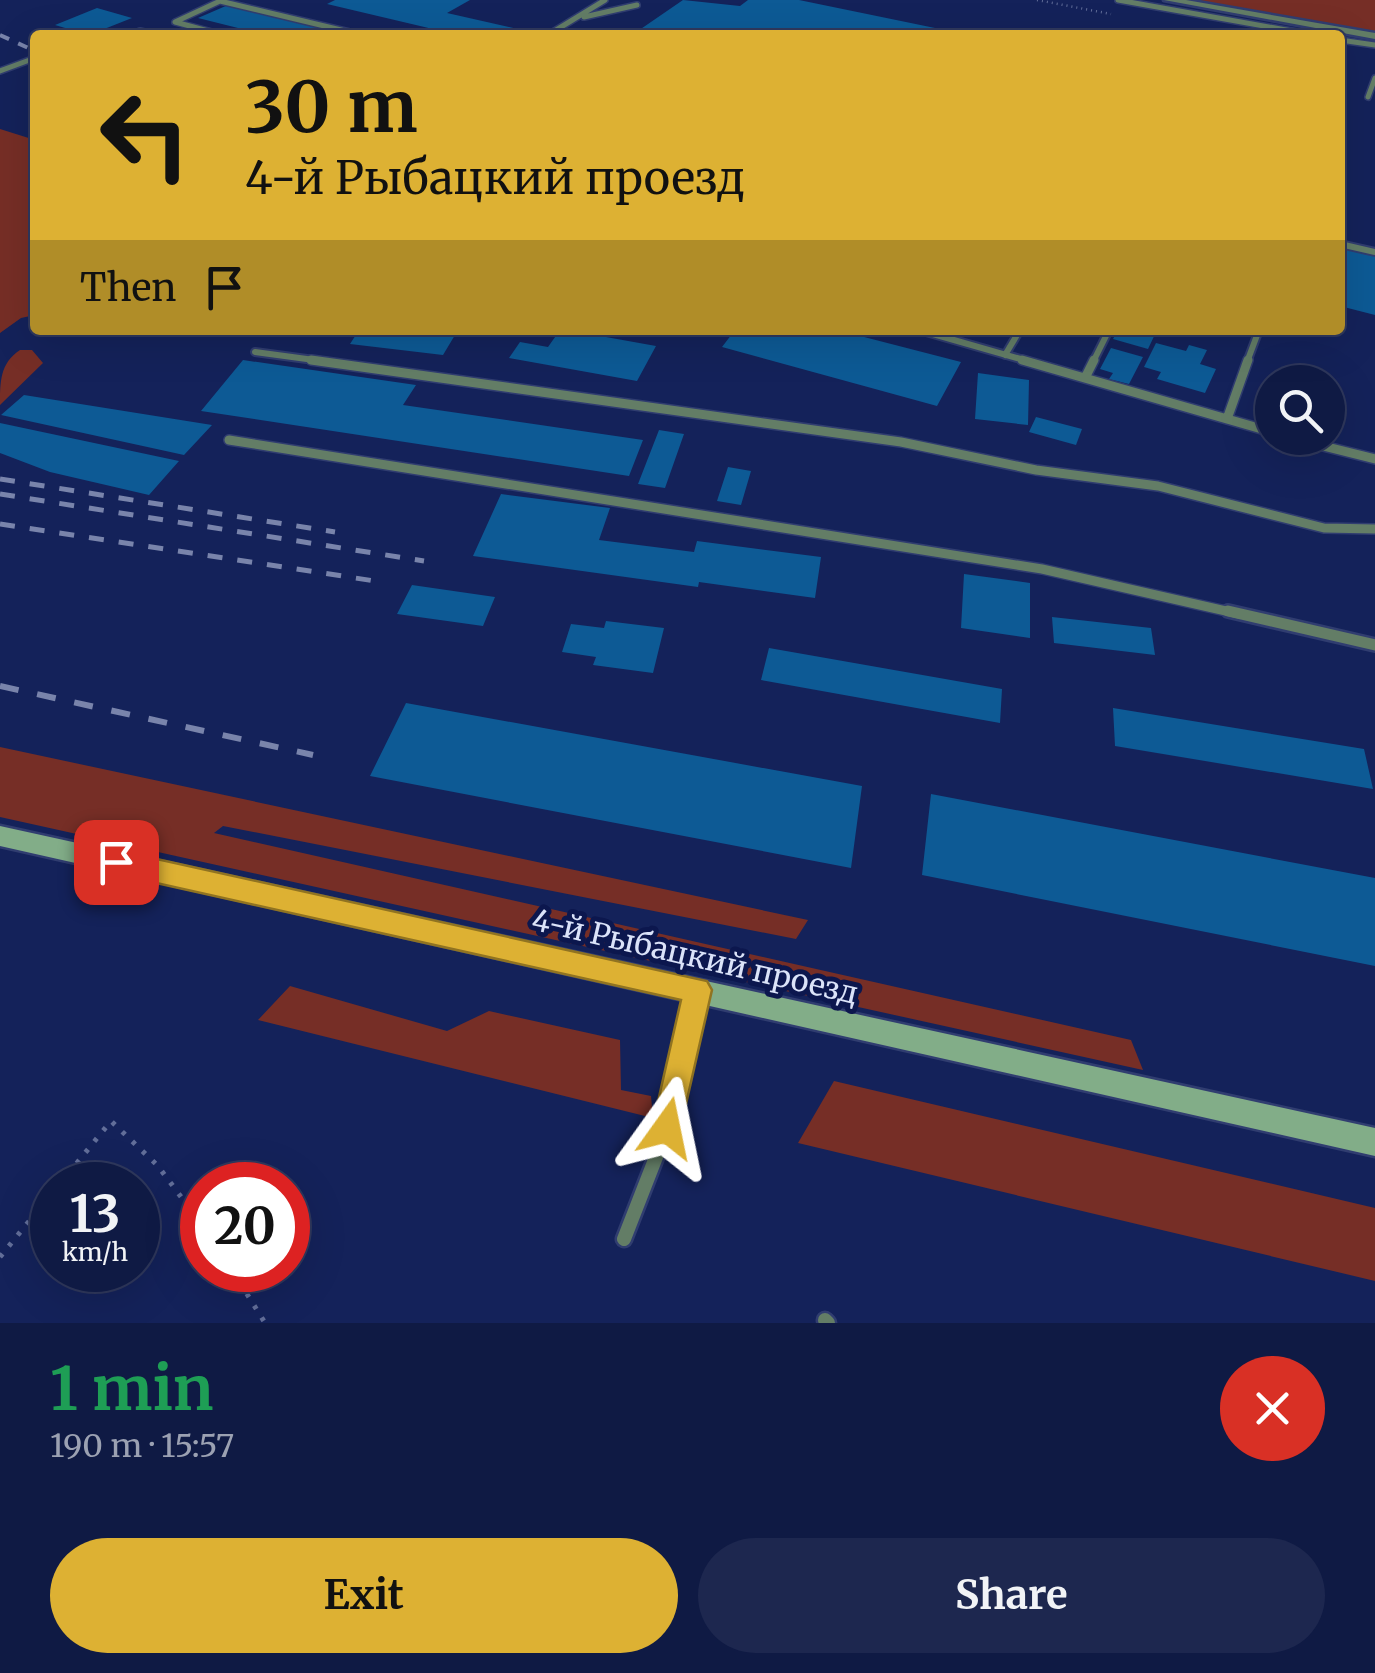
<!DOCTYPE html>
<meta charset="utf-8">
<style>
:root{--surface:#0f1a44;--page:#1d274f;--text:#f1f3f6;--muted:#9ba1b2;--line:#2f385d;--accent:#ddb133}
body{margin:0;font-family:Merriweather,serif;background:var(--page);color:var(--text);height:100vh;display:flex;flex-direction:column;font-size:38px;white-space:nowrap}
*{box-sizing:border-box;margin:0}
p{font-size:32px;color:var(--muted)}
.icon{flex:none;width:55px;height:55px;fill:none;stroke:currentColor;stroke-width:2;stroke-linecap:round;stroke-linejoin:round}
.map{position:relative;height:1323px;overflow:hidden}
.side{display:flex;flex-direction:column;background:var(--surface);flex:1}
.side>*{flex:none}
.guide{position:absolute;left:30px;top:30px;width:1315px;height:305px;border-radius:10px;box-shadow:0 10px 40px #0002,0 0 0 2px var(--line);background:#ddb133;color:#111;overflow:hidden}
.controls{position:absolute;left:1255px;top:365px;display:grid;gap:20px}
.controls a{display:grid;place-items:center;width:90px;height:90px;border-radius:50%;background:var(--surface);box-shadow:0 10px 40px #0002,0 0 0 2px var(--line);font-size:50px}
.speed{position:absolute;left:30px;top:1162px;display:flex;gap:20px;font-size:50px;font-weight:700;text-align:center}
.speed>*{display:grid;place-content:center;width:130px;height:130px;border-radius:50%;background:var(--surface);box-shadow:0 10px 40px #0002,0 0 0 2px var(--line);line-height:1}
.speed small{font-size:25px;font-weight:400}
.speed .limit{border:15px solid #d22;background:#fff;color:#111}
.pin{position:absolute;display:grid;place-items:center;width:85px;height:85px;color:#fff;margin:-42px;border-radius:20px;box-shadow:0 5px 15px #0006}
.me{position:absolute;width:110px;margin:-55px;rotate:12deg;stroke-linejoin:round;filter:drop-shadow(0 0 8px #0008)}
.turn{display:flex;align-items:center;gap:35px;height:210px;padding:0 50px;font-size:45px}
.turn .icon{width:130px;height:130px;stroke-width:2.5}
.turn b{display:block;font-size:70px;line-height:85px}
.then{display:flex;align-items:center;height:95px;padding:0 50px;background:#0003;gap:20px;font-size:38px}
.round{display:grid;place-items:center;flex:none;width:105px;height:105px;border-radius:52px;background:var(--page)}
.overview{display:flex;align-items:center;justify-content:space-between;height:170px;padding:0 50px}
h1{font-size:60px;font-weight:700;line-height:75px;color:#1e9e55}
.button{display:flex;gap:20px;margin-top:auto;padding:20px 50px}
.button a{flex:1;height:115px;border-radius:60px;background:var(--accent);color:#111;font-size:40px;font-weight:700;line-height:115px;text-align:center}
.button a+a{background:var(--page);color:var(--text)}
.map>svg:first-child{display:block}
.green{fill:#762e26}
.building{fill:#0d5a95}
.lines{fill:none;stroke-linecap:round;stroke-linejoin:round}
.lane-far4-casing{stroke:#303d70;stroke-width:8}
.lane-far3-casing{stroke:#303d70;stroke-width:10}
.lane-far2-casing{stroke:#303d70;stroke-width:12}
.lane-far1-casing{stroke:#303d70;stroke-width:16}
.lane-casing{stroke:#303d70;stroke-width:19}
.street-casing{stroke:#303d70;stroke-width:5}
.secondary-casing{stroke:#303d70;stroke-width:5}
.path-far1{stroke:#626e99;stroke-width:2.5;stroke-dasharray:1 4;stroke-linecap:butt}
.path{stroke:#626e99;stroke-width:5;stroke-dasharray:4 10;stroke-linecap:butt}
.lane-far4{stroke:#637d66;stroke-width:5}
.lane-far3{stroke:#637d66;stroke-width:6}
.lane-far2{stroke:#637d66;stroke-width:9}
.lane-far1{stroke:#637d66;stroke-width:11}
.lane{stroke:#637d66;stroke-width:14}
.street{fill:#637d66;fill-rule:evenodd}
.secondary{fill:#82ad88;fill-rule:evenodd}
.rail-far2{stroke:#7984ab;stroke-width:4;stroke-dasharray:10 10;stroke-linecap:butt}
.rail-far1{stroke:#7984ab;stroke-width:5;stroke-dasharray:15 15;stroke-linecap:butt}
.rail{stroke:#7984ab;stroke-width:6;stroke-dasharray:19 19;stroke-linecap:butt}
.route{fill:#ddb133;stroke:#907321;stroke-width:2.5}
.labels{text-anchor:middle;stroke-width:10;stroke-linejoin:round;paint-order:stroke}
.near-street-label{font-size:30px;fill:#dbe3f9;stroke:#0c174e}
</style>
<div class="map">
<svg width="1375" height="1323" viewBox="0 0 1375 1323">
<rect width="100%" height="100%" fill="#14225a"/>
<path class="green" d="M1195,0H1375V32Z
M0,129L35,140V315L21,318L0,333Z
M20,350H32L43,363L0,405C0,382 0,363 20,350Z
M0,747L808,920L796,939L223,826L214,833L1131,1040L1143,1070L0,817Z
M290,986L447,1031L489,1011L620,1040L621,1090L651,1096L653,1118L258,1020Z
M834,1081L1375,1208V1281L798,1143Z"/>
<path class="building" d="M335,0H470L447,13L522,30L513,35H444L432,32L437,30L327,4Z
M683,0L740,6L748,0H799L969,35H632Z
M228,5L348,34V35H266L198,18Z
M97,8L132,18L89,35L55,25Z
M1340,247L1375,255V315L1340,306Z
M359,330H458L443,355L350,344Z
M560,330H567L656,346L637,381L509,358L520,342L548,347Z
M735,330H837L961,362L937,406L722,347Z
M1118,330H1157L1148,349L1113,339Z
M1156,343L1186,351L1189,345L1207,350L1200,364L1216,369L1205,393L1157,379L1161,372L1144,367Z
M1111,348L1143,357L1129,384L1109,379L1113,373L1100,369Z
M243,360L416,385L403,405L643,440L629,476L201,411Z
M978,373L1029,380L1028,425L975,419Z
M24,395L212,425L184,455L1,415Z
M1036,417L1082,429L1076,445L1029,432Z
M0,423L179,461L149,495L50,472L0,453Z
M659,430L684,434L665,488L638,484Z
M728,467L751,471L741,505L717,501Z
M501,494L610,508L599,540L694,552L697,541L821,557L815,598L699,582L698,587L473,556Z
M964,574L1030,583V638L961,628Z
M412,585L495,597L483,626L397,614Z
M1052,617L1151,628L1155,655L1054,643Z
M606,621L664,628L653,673L593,665L596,657L562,652L571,624L604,628Z
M769,648L1002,689L1000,723L761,680Z
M406,703L862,786L851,868L370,776Z
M1113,708L1364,749L1373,789L1115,746Z
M931,794L1375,878V966L922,875Z"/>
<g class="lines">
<g class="lane-far4-casing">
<path id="lane-far4" d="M1118,0L1314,35
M584,17L637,5
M130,35L140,31L157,35
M223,35L175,22L220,1L362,35
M548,35L605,0
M1340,40L1375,45
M0,71L35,58
M1368,97L1375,78"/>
</g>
<g class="lane-far3-casing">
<path id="lane-far3" d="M1340,244L1375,252
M919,330L1031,362
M255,352L329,362
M1005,355L1020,330
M1093,362L1109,330
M1247,362L1259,330"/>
</g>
<g class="lane-far2-casing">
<path id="lane-far2" d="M311,360L901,442L1036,470L1158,486L1324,528L1375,529
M1022,360L1272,432
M1085,378L1094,360
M1227,419L1248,360
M1291,438L1375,459
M229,440L1042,569L1239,614"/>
</g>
<g class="lane-far1-casing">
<path id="lane-far1" d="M1228,611L1375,645"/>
</g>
<g class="lane-casing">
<path id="lane" d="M624,1239L667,1129L697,991
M825,1320L828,1323"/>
</g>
<g class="street-casing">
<path id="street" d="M1164,0H1186L1375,33V39Z"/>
</g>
<g class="secondary-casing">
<path id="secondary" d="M0,826L1375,1128V1156L0,846Z"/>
</g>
<path class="path-far1" d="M1037,0L1111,14"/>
<path class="path" d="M59,1185L111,1121L158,1166L202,1225
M0,1257L52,1193
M232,1270L265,1323"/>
<use href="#lane-far4" class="lane-far4"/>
<use href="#lane-far3" class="lane-far3"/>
<use href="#lane-far2" class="lane-far2"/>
<use href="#lane-far1" class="lane-far1"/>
<use href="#lane" class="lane"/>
<use href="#street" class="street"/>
<use href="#secondary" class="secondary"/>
<path class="rail-far2" d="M0,35L35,51"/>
<path class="rail-far1" d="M0,479L335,532
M0,494L424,561
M0,524L375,581"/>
<path class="rail" d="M0,686L313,755"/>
</g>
<path class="route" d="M116,850L707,981L712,990L678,1139L667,1144L656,1139L652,1128L681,1000L116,874L107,870L103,862L107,854Z"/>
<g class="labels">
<g class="near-street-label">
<text transform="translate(695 957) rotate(13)" y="10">4-й Рыбацкий проезд</text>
</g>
</g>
</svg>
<div class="controls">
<a><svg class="icon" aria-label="search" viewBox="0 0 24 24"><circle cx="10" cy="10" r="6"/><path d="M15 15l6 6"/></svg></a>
</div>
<div class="speed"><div>13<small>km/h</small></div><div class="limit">20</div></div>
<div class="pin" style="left:116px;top:862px;background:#d93025"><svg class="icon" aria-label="arrive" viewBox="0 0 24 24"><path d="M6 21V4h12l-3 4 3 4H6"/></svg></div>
<svg class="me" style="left:667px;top:1128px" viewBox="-20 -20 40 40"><path d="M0-17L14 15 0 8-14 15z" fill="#ddb133" stroke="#fff" stroke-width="4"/></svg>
<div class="guide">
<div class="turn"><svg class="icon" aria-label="left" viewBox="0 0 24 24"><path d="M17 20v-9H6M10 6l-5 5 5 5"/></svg><div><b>30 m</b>4-й Рыбацкий проезд</div></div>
<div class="then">Then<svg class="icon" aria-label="arrive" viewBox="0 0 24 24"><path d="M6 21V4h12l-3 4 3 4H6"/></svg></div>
</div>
</div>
<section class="side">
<div class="overview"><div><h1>1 min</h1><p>190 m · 15:57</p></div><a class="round" style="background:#d93025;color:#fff"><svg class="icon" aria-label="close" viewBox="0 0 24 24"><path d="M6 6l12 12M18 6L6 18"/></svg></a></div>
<div class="button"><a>Exit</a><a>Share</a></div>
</section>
